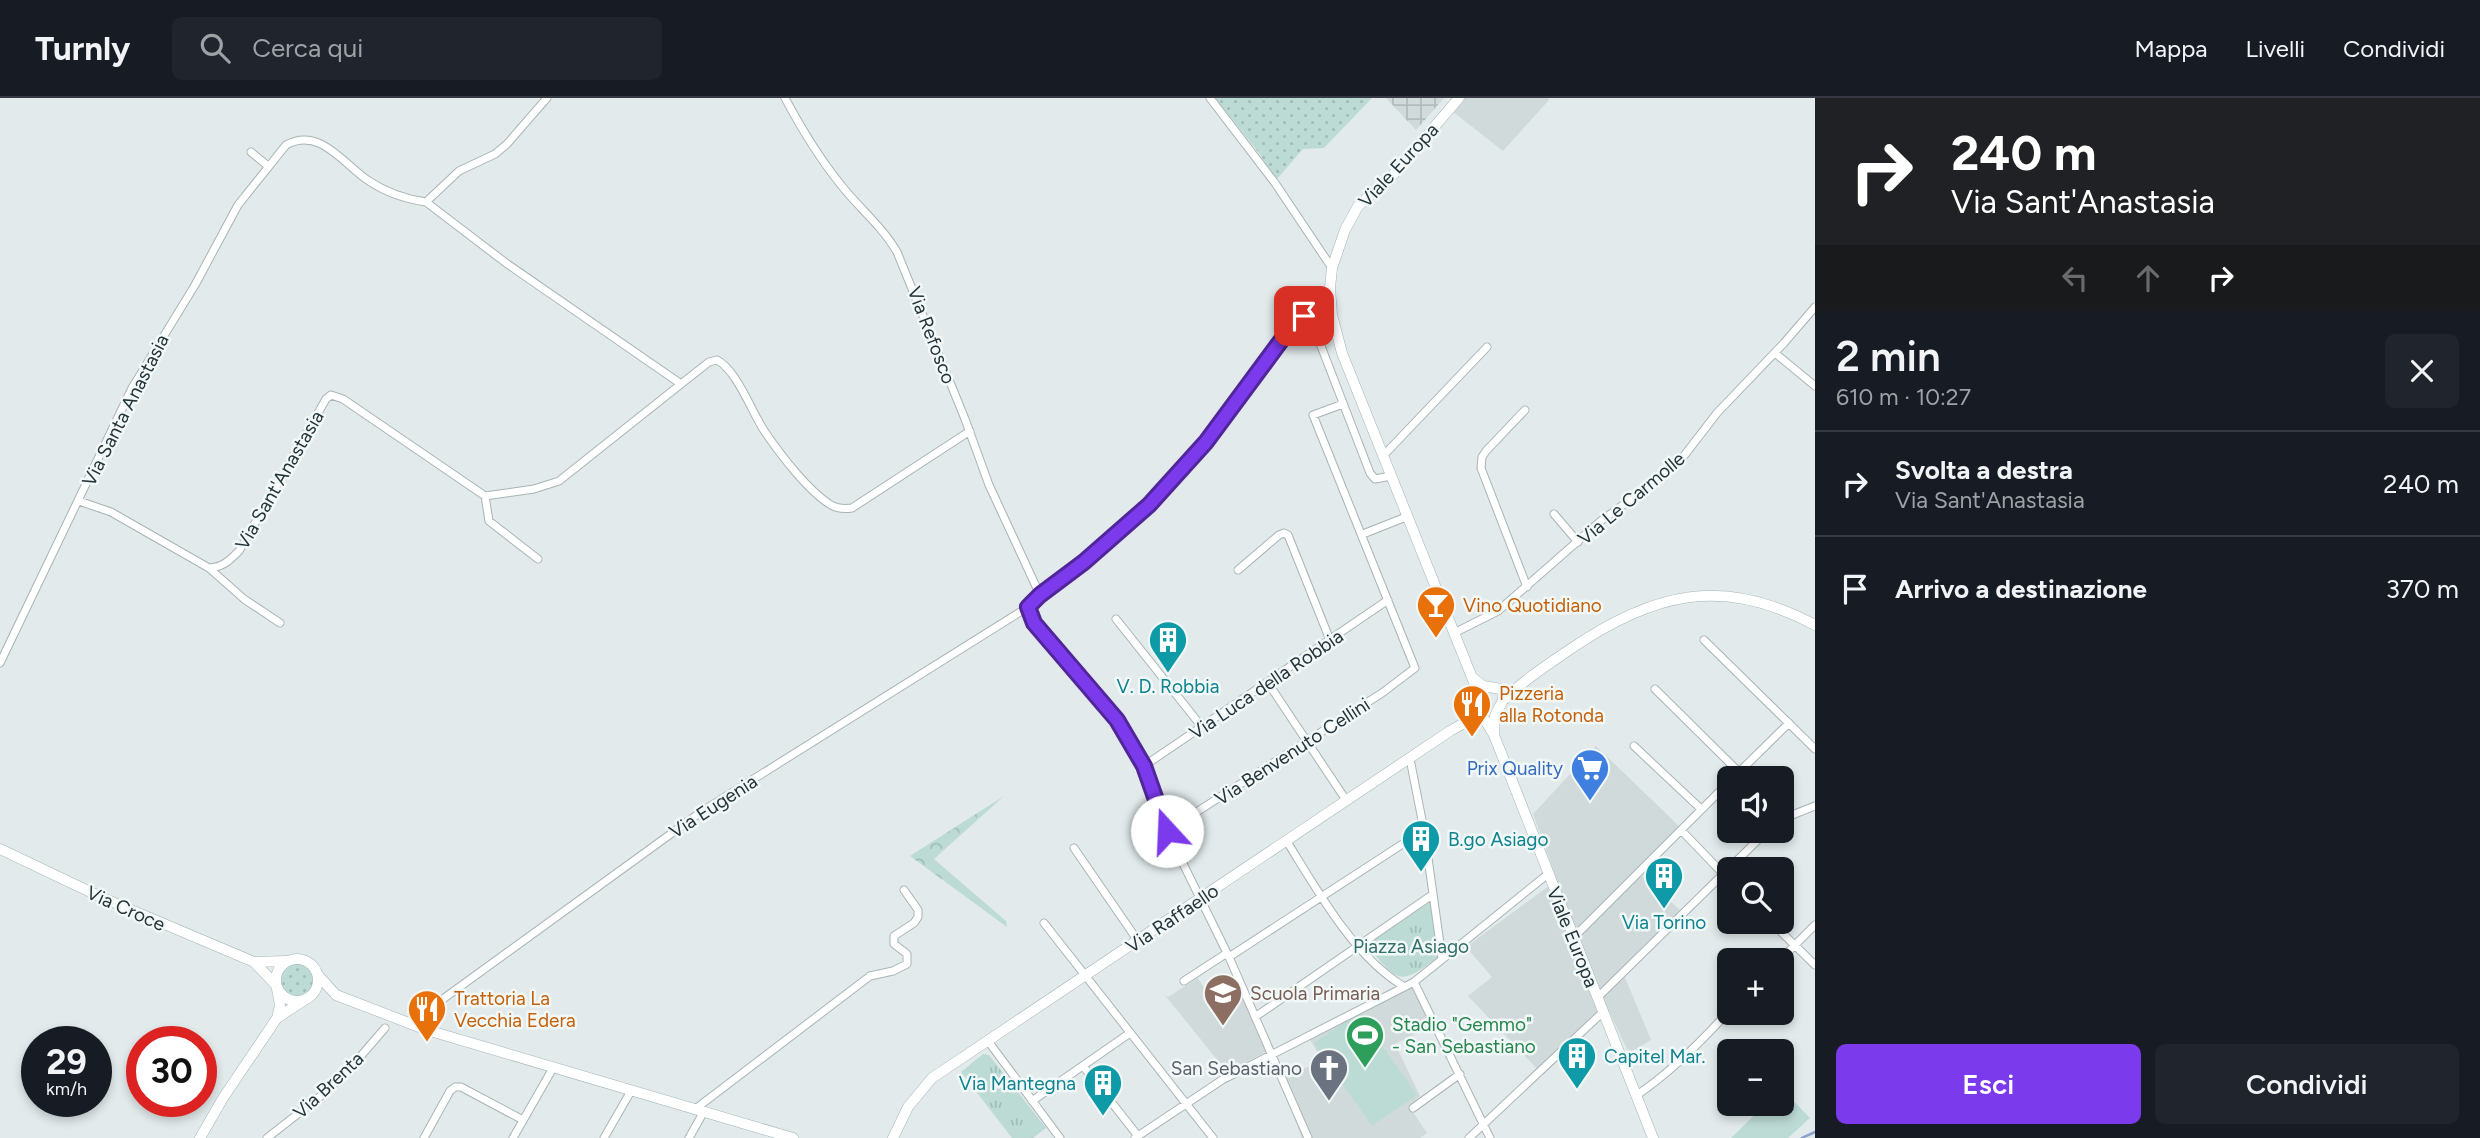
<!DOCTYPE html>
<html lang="it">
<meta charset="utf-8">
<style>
:root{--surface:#171b24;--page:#20242c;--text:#f1f3f6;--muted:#9ea1a6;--line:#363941;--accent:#7c3aed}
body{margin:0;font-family:Figtree,sans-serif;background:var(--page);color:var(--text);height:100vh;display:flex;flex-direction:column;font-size:26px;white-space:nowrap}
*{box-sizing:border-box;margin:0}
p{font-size:23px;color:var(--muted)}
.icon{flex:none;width:38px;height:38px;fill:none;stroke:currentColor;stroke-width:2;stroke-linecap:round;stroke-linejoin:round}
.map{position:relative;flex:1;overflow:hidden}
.side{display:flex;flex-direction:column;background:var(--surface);width:665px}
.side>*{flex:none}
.guide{background:#202124;color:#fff;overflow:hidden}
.tools{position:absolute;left:1717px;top:668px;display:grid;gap:14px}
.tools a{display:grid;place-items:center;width:77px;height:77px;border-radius:10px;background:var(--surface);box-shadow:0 4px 10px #0003;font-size:35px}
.speed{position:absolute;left:21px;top:928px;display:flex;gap:14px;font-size:35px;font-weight:700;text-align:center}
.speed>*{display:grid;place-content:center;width:91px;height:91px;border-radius:50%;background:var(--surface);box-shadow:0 4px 10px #0003;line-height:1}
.speed small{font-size:18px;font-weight:400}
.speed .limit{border:10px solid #d22;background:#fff;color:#111}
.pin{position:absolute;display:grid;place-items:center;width:60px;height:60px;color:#fff;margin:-30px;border-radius:14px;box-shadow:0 4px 10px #0006}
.me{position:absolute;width:77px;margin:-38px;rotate:340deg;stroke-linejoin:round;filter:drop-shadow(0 0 5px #0008)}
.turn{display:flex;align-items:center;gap:24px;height:147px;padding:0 21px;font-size:32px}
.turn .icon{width:91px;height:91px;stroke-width:2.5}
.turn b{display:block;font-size:49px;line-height:60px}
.lanes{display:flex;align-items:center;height:66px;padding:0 21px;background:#0003;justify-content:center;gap:35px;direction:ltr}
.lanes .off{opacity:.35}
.round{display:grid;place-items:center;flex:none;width:74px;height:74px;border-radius:10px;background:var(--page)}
.summary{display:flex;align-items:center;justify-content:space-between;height:119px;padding:0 21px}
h1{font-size:42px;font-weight:600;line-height:52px}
.button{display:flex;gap:14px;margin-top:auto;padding:14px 21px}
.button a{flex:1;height:80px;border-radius:10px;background:var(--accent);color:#fff;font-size:28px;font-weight:600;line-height:80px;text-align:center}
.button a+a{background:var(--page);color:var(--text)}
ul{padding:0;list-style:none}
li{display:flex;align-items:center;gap:21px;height:105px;padding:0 21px;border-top:2px solid var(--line)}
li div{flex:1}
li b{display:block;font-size:26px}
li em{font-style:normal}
header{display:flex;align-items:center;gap:42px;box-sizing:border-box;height:98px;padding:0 35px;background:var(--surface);border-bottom:2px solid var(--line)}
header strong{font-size:33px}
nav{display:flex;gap:38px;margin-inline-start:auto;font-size:24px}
.search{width:490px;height:63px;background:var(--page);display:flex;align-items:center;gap:18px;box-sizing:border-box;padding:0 24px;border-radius:10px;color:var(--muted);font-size:26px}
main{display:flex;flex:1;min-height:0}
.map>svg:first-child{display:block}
.built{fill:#d0dadb}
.industrial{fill:url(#industrial-grid)}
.grass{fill:url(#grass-dots)}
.forest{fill:url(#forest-crowns)}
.park{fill:url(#park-tufts)}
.garden{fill:#bddbd5}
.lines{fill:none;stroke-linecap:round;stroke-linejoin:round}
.stream{stroke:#8ea1cc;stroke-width:2.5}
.street-casing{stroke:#a9b3b6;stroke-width:9}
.secondary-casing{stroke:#a4b4b9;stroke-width:11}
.street{stroke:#fff;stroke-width:7}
.secondary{stroke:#fff;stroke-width:10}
.route-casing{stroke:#51269a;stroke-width:18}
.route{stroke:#7c3aed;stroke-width:12}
.labels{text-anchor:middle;stroke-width:5;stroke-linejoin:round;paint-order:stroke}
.street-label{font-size:19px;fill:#23343b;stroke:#f2f8f8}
.food-label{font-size:19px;fill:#c56008;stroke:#f2f8f8;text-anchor:start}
.culture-label{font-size:19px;fill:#0d838f;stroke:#f2f8f8}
.shop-label{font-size:19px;fill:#366cbe;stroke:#f2f8f8;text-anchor:end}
.park-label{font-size:19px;fill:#316f6b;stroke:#f2f8f8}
.education-label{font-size:19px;fill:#785e54;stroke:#f2f8f8;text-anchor:start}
.leisure-label{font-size:19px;fill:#27864d;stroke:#f2f8f8;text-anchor:start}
.worship-label{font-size:19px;fill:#5b616d;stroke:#f2f8f8;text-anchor:end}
</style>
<header>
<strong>Turnly</strong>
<div class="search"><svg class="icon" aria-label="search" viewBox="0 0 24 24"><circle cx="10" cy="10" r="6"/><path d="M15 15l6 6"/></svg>Cerca qui</div>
<nav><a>Mappa</a><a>Livelli</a><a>Condividi</a></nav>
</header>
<main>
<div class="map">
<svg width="1815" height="1040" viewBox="0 0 1815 1040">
<defs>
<pattern id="industrial-grid" width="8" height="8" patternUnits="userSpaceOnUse" patternTransform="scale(1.75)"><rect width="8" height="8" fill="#d0dadb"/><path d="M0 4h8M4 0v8" fill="none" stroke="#b2bcbd"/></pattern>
<pattern id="grass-dots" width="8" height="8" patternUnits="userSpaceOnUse" patternTransform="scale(1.75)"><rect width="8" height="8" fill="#bddbd5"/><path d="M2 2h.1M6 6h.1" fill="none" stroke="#a2bdb8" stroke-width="1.8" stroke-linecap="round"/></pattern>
<pattern id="forest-crowns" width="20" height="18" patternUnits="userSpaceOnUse" patternTransform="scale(1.75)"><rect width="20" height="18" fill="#bddbd5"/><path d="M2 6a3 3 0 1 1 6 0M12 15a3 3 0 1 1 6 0" fill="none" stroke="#a2bdb8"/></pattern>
<pattern id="park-tufts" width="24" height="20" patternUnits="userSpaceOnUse" patternTransform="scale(1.75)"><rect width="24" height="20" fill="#bddbd5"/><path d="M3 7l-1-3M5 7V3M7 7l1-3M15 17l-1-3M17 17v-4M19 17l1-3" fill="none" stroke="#a2bdb8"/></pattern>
</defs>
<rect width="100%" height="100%" fill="#e2eaeb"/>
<path class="built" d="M1464,0H1548L1549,2L1503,53L1452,13Z
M1596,648L1679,728L1640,776L1680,812L1624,877L1651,942L1629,955L1609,913L1543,977L1468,898L1492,879L1466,849L1557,782L1533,716Z
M1198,880L1212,903L1239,893L1266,954L1227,974L1164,896L1168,899Z
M1403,888L1416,889L1431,928L1395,946L1420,998L1409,1008L1427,1035L1420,1040H1302L1280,982L1322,962L1308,938Z"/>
<path class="industrial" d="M1386,0H1444L1416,32Z"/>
<path class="grass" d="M1215,0H1372L1324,50L1303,51L1276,82L1259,55Z
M280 882a17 17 0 1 1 34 0a17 17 0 1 1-34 0Z"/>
<path class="forest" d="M1004,698L934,761L1006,823L1007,829L910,758Z"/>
<path class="park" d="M1430,804L1438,859C1398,890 1398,883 1366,847Z
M983,956L989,957L1046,1030L1033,1040H1012L961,974Z"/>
<path class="garden" d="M1359,914L1417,997L1372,1028L1314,945Z
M1782,991L1810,1020L1788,1040H1731L1766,1006H1782Z"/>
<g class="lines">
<path class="stream" d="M1802,1040L1815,1034"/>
<g class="street-casing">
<path id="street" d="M785,0C801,30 820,61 841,87C859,110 882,128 897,154L965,321L989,387L1040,497
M1210,0L1275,85L1332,170
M251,54L268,68
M426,104L506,165L681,286L709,264L717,262C737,272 752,315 765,334C780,356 808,393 831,407C838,411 845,411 852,410L970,333
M1309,213L1332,217
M1304,218L1309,230L1316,235L1370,375L1375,381L1391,378
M1775,255L1815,288
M1525,312L1486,353L1482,359L1481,370L1527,489
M1383,358L1487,249
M485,398L489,423L538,461
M79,403L111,414L209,470L244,501L280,525
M1554,416L1578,444
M1363,436L1406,419
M209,470C223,469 229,463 239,453L326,301L331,297L343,301L485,398L534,391L559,383L681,286
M1238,472L1279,437L1284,435L1288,437L1330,542
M1028,509L1034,525L1117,622L1144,668L1167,733L1229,859L1308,1040
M1116,521L1202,629
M1454,535L1498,513L1602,422L1661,380L1680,363L1717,315L1784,245L1815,209
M1704,542L1815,651
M0,565L132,290L195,187L238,107L286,47C320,28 344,67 369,83C387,95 405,101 426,104L459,73L495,56L507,46L547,0
M1268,585L1346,702
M1655,591L1746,681
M1634,648L1701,711
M1408,662L1411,666L1424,732L1442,860
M1144,668L1388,502
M1732,681L1789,625
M1782,721L1815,708
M1681,732L1729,782
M1167,733L1382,595L1415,570L1313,317L1343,306
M1286,742C1316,790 1353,858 1403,888
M1074,750L1138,843
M1771,824L1815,867
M1044,825L1213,1040
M1574,839L1729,684
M1229,859L1424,732
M1779,863L1815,827
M1184,883L1227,855
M1414,884L1490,1040
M1598,899L1767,733
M1255,919L1432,797
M411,926L414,922L701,714L1028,509L1040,497L1084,464L1149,407L1206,344L1283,240L1304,218L1331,199
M988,943L1060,1040
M1083,968L1138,1038
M1637,997C1671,974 1701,944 1729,913
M1032,1003L1130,935
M1413,1010L1460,976
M694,1012L870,878L893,873L907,866V856L894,846V838L914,825L918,819V812L904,792
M267,1040L322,997L348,973L385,930
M424,1040L450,993L455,989H461L523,1022
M513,1040L553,970
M604,1040L631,993
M689,1040L703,1015
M1135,1040L1222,982L1414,884L1548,776
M1469,1040L1603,914"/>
</g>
<g class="secondary-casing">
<path id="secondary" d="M1459,0L1394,76L1358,108L1345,132L1332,170L1330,190L1332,217L1342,255L1477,592L1480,614L1494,637L1653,1040
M1473,580L1483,588L1501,591C1507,604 1499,606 1495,618C1494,623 1495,631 1494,636
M1505,601C1524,582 1546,568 1569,552C1652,495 1722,477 1815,527
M0,751L103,800L254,864L286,863
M276 882a21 21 0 1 1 42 0a21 21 0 1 1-42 0Z
M254,864L276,887
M318,877L336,897L427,932L793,1040
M277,920L303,903
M200,1040L223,1000L277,920L280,907L277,891
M893,1040L908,1009L932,980L1450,633L1473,620L1483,618"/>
</g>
<use href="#street" class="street"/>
<use href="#secondary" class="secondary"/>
</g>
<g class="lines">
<g class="route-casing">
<path id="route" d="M1167,733L1144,668L1117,622L1034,525L1028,509L1040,497L1084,464L1149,407L1206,344L1283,240L1304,218"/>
</g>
<use href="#route" class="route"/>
</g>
<defs>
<g id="bar-pin" transform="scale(2.0125)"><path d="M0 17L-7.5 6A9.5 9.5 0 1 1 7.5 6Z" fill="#e8710a" stroke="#f2f8f8"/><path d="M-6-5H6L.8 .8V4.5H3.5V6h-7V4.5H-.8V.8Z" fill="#fff"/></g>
<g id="building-pin" transform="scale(2.0125)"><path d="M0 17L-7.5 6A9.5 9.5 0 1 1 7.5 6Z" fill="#0f9aa8" stroke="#f2f8f8"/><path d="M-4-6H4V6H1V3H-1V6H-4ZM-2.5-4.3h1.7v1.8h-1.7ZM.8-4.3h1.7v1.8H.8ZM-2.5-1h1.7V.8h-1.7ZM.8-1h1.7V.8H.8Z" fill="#fff"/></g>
<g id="restaurant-pin" transform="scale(2.0125)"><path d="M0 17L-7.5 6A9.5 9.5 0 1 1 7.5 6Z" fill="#e8710a" stroke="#f2f8f8"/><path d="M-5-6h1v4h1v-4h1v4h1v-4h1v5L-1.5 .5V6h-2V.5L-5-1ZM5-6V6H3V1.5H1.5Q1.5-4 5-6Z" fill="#fff"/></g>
<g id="supermarket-pin" transform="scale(2.0125)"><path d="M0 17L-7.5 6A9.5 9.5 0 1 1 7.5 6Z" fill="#3f7fe0" stroke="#f2f8f8"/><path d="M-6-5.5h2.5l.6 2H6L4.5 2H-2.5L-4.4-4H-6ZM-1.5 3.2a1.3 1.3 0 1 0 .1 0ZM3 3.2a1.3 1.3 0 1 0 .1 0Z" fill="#fff"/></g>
<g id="school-pin" transform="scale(2.0125)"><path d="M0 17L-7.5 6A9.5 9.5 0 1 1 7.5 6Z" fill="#8d6e63" stroke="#f2f8f8"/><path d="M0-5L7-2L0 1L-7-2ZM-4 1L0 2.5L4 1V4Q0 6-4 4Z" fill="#fff"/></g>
<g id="stadium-pin" transform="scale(2.0125)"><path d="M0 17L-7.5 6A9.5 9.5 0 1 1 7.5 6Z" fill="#2e9e5b" stroke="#f2f8f8"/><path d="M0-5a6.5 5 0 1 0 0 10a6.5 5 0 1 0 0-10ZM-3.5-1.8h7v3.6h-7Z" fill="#fff"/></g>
<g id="church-pin" transform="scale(2.0125)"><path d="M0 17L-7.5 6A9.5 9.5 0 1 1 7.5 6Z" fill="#6b7280" stroke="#f2f8f8"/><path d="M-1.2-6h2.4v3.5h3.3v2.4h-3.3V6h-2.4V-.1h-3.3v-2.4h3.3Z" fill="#fff"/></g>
</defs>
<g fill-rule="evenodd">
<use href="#bar-pin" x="1436" y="507"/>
<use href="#building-pin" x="1168" y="542"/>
<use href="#restaurant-pin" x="1472" y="606"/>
<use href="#supermarket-pin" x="1590" y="670"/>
<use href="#building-pin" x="1421" y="741"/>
<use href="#building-pin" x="1664" y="778"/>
<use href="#school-pin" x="1223" y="895"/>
<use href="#restaurant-pin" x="427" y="911"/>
<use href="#stadium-pin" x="1365" y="937"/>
<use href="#building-pin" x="1577" y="958"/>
<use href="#church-pin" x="1329" y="970"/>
<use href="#building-pin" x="1103" y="985"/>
</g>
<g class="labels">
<g class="street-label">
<text transform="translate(1398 67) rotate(-47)" y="7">Viale Europa</text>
<text transform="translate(932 237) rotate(69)" y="7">Via Refosco</text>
<text transform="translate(125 312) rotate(-63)" y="7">Via Santa Anastasia</text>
<text transform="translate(279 382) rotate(-60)" y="7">Via Sant'Anastasia</text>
<text transform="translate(1631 400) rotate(-40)" y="7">Via Le Carmolle</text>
<text transform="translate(1266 586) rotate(-34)" y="7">Via Luca della Robbia</text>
<text transform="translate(1292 653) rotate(-33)" y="7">Via Benvenuto Cellini</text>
<text transform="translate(713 708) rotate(-33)" y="7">Via Eugenia</text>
<text transform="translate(126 810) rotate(24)" y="7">Via Croce</text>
<text transform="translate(1172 820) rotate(-34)" y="7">Via Raffaello</text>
<text transform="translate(1573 839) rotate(68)" y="7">Viale Europa</text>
<text transform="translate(328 987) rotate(-43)" y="7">Via Brenta</text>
</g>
<g class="food-label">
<text x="1463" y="514">Vino Quotidiano</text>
<text x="1499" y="602">Pizzeria<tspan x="1499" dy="22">alla Rotonda</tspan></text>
<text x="454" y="907">Trattoria La<tspan x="454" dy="22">Vecchia Edera</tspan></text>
</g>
<g class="culture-label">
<text x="1168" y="595">V. D. Robbia</text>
<text x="1448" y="748" text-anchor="start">B.go Asiago</text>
<text x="1664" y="831">Via Torino</text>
<text x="1604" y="965" text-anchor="start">Capitel Mar.</text>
<text x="1076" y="992" text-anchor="end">Via Mantegna</text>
</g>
<g class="shop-label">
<text x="1563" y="677">Prix Quality</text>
</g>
<g class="park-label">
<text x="1411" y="855">Piazza Asiago</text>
</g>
<g class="education-label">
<text x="1250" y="902">Scuola Primaria</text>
</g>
<g class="leisure-label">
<text x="1392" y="933">Stadio "Gemmo"<tspan x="1392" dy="22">- San Sebastiano</tspan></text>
</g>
<g class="worship-label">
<text x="1302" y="977">San Sebastiano</text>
</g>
</g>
</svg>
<div class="tools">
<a><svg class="icon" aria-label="sound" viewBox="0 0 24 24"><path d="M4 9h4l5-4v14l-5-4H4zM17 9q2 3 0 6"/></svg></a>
<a><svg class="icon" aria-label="search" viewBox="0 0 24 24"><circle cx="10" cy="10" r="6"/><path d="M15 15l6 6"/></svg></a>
<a>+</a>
<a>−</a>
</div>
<div class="speed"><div>29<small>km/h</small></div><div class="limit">30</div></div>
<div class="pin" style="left:1304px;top:218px;background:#d93025"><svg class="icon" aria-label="arrive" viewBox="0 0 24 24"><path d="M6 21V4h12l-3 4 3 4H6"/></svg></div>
<svg class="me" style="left:1167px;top:733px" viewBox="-20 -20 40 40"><circle r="19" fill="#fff"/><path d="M0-13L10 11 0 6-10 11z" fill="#7c3aed"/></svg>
</div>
<section class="side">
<div class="guide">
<div class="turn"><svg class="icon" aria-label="right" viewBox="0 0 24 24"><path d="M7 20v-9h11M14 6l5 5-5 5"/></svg><div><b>240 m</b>Via Sant'Anastasia</div></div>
<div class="lanes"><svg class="icon off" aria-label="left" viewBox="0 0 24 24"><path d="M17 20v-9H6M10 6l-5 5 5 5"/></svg><svg class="icon off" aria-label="ahead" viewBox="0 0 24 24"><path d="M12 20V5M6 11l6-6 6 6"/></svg><svg class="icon" aria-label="right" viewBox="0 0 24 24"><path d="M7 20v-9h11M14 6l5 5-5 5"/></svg></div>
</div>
<div class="summary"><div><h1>2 min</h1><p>610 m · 10:27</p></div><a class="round"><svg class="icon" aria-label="close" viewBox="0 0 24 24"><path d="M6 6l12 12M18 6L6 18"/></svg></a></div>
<ul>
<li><svg class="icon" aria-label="right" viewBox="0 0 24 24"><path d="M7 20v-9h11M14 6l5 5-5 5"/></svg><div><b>Svolta a destra</b><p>Via Sant'Anastasia</p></div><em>240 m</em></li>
<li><svg class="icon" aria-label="arrive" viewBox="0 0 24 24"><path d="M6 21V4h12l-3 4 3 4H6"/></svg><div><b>Arrivo a destinazione</b></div><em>370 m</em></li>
</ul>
<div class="button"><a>Esci</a><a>Condividi</a></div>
</section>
</main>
